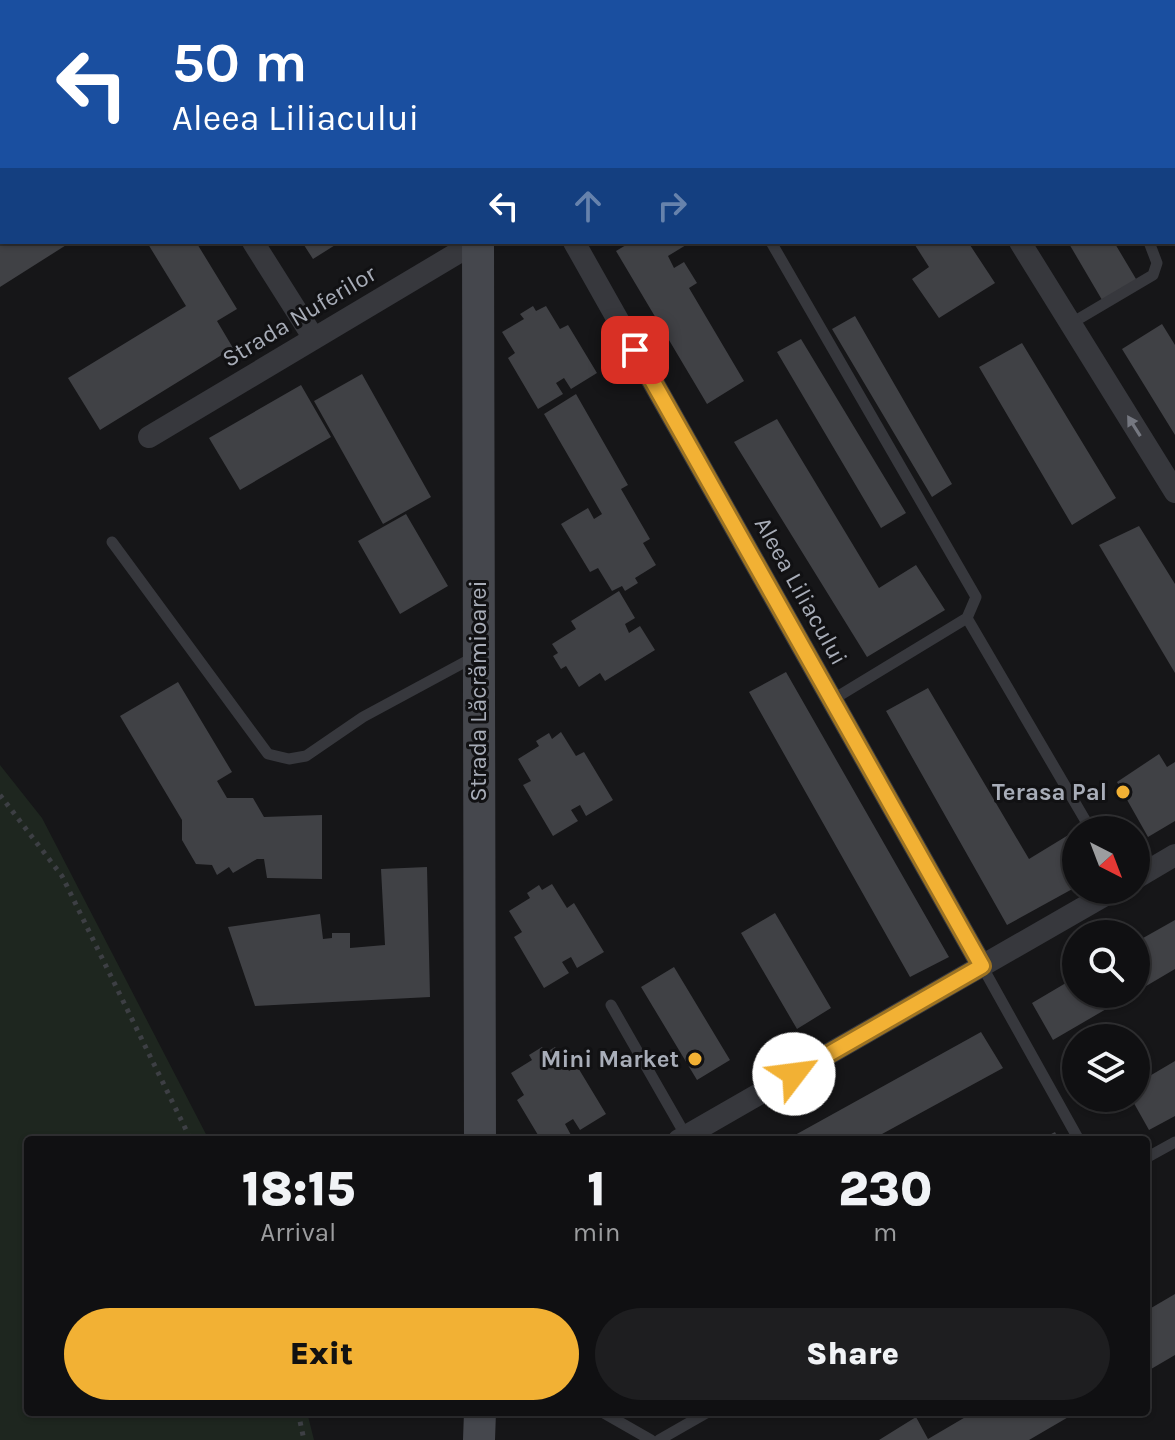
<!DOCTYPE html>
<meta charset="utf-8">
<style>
:root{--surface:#101012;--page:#1e1e20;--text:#f1f3f6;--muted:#9c9d9f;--line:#303032;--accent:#f2b134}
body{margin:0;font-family:Karla,sans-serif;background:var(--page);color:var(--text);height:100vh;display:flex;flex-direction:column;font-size:30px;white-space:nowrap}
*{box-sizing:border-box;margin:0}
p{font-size:26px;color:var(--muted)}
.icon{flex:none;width:44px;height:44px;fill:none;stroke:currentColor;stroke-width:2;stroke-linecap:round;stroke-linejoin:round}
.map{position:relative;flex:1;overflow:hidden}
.sheet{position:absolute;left:24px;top:1136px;width:1126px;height:280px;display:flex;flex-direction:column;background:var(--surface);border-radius:8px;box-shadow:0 2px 6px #0004,0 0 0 2px var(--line)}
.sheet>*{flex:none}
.banner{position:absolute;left:0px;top:0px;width:1176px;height:244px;box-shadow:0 2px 6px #0004,0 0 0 2px var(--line);background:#1a4fa0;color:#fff;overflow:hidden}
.needle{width:52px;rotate:138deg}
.fabs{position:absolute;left:1062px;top:816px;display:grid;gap:16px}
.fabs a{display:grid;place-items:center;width:88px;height:88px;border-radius:50%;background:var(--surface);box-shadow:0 2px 6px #0004,0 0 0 2px var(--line);font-size:40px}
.pin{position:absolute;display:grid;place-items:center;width:68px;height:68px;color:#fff;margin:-34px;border-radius:16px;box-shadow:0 4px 12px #0006}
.me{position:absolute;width:88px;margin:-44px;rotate:60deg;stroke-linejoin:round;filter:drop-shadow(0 0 6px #0008)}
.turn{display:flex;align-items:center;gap:28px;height:168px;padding:0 40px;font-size:36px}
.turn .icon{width:104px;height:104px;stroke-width:2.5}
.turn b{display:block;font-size:56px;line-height:68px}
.lanes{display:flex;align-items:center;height:76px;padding:0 40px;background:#0003;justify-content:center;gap:40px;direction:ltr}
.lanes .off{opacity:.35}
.eta{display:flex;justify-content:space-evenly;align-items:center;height:136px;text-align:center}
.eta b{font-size:48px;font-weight:800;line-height:56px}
.button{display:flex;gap:16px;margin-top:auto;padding:16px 40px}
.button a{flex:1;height:92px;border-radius:48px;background:var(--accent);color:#111;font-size:32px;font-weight:800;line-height:92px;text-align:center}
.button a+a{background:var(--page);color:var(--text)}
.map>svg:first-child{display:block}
.green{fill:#1e261f}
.building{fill:#404145}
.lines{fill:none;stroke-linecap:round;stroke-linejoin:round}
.path{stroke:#3d3f44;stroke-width:5;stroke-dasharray:4 6;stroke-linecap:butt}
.lane{stroke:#37383d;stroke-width:11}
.street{stroke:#37383d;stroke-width:22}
.secondary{stroke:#45474d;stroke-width:32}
.oneway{fill:#757881}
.route-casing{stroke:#9d7322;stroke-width:20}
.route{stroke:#f2b134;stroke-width:14}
.poi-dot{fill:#f2b134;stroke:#111113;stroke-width:3}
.labels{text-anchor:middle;stroke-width:6;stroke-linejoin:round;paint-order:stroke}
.street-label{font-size:24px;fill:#a8adb8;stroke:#111113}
.poi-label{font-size:24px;font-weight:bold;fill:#a8adb8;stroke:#111113;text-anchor:end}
</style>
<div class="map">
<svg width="1175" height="1440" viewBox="0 0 1175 1440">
<rect width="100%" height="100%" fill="#161618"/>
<path class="green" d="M0,765L42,818L209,1140H28V1412H307L314,1440H0Z"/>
<path class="building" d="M0,242H71L0,287Z
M152,242H196L237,309L217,321L233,348L100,430L68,378L186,306L148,244Z
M302,242H340L313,259Z
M624,242H691L668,256L674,268L684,262L697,283L689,288L744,381L707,404L616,251L626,245Z
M913,242H968L995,283L939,318L912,279L929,267Z
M1068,242H1114L1139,284L1105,305Z
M533,306L536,311L546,306L560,329L568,325L597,373L571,389L564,378L556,383L563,394L538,409L508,358L515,353L502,332L524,319L520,314Z
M855,316L952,484L932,497L832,329Z
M1162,324L1175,345V435L1122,349Z
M801,339L906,513L881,528L777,352Z
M1022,343L1116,498L1072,525L979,367Z
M362,374L431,497L383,524L314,401Z
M301,385L331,437L240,490L209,438Z
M576,394L628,485L621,489L650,539L643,543L656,565L635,578L638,583L625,591L622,586L612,591L598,568L590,572L561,524L588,508L594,519L602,514L544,414Z
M777,419L879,588L916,565L945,610L867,657L734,442Z
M406,514L448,586L400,614L358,541Z
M1139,526L1175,584V673L1099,545Z
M619,591L635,618L625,624L629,633L640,626L655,650L605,681L600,673L579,687L566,666L561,669L553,656L558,653L552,644L576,629L571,621Z
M786,672L949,957L910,977L749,692Z
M178,682L232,772L217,781L227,798H253L264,817L322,815V879L267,878L264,859H257L233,873L229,867L217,875L212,865L196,864L182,840V820L120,716Z
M928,688L1029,859L1070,834L1076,846V887L1007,925L886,711Z
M561,732L576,756L584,752L613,800L586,816L580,805L571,810L578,821L553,836L523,785L531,781L518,759L539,746L536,741L549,733L552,739Z
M1159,754L1167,767L1175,762V821L1148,837L1117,782Z
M427,867L430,997L255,1006L228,927L320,914L323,939L332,938V933H350V948L385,945L381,869Z
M552,884L567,908L574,903L604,952L577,968L571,957L562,962L569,973L544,988L514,937L522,932L509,911L530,898L527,893L539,885L542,890Z
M775,913L831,1008L797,1029L741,933Z
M1175,920V969L1136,992V942Z
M674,967L730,1060L697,1080L641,987Z
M1076,977V994H1132L1053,1040L1032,1003Z
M981,1032L1003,1068L871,1140H786Z
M542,1047L545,1053L555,1047L569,1071L577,1066L606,1114L580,1130L573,1119L565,1124L571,1135L564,1140H541L517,1100L524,1095L511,1073L532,1060L529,1055Z
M1175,1061V1116L1149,1130L1131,1098H1136V1084Z
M1055,1132L1059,1140H1040Z
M1175,1294V1355L1146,1372V1311Z
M974,1412H1077L1029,1440H879L916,1417L928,1439Z"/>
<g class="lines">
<path class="path" d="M0,795L62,876L191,1140
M298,1412L304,1440"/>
<path class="lane" d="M771,242L976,597L967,618L832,700
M1070,324L1153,275L1157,263L1149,242
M112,542L268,754L289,759L306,756L363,717L476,656
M967,618L1091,830
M982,966L1079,1140
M611,1005L686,1136
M1146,1158L1175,1142
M602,1412L651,1440
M659,1440L708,1412"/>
<path class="street" d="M103,0L104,2
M1059,0L1062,2
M897,2L901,0
M1174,79L1175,80
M0,183L2,182
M253,242L313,337
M574,242L982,966
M1020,242L1175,492
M149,437L476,242
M1136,878L1175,855
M679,1140L1114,890"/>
<path class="secondary" d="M479,2V0
M478,242L480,1140
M479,1440L480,1412"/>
</g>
<defs><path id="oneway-solid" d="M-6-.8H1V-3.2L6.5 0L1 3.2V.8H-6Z" transform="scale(2)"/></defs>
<use class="oneway" href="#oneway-solid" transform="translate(1134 426) rotate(-122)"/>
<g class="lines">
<g class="route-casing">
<path id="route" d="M635,350L982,966L794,1074"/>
</g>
<use href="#route" class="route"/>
</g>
<g class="poi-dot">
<circle cx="1123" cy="792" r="8"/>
<circle cx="695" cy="1059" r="8"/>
</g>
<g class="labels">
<g class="street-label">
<text transform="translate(299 316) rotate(-31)" y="8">Strada Nuferilor</text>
<text transform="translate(801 591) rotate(61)" y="8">Aleea Liliacului</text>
<text transform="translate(478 691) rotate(-90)" y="8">Strada Lăcrămioarei</text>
</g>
<g class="poi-label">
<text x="1107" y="800">Terasa Pal</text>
<text x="679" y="1067">Mini Market</text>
</g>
</g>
</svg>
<div class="fabs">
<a><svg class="needle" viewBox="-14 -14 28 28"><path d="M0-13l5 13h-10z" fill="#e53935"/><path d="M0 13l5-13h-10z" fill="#9c9d9f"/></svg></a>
<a><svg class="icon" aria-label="search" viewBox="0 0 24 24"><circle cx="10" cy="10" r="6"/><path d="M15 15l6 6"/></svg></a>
<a><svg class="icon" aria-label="layers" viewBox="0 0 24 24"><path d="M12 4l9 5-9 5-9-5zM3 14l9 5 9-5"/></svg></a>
</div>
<div class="pin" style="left:635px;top:350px;background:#d93025"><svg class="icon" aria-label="arrive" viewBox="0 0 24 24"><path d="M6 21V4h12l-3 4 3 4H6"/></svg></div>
<svg class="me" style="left:794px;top:1074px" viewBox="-20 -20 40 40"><circle r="19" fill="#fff"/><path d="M0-13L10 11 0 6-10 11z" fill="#f2b134"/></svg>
<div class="banner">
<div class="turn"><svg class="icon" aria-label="left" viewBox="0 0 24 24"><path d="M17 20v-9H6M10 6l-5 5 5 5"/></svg><div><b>50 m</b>Aleea Liliacului</div></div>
<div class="lanes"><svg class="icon" aria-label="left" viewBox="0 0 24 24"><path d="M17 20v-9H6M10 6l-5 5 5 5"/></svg><svg class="icon off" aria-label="ahead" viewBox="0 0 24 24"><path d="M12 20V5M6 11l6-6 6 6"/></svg><svg class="icon off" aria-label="right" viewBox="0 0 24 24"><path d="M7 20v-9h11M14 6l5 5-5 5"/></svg></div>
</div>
<section class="sheet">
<div class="eta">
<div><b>18:15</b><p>Arrival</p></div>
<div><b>1</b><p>min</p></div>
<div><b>230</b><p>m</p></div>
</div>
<div class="button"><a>Exit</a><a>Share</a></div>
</section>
</div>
